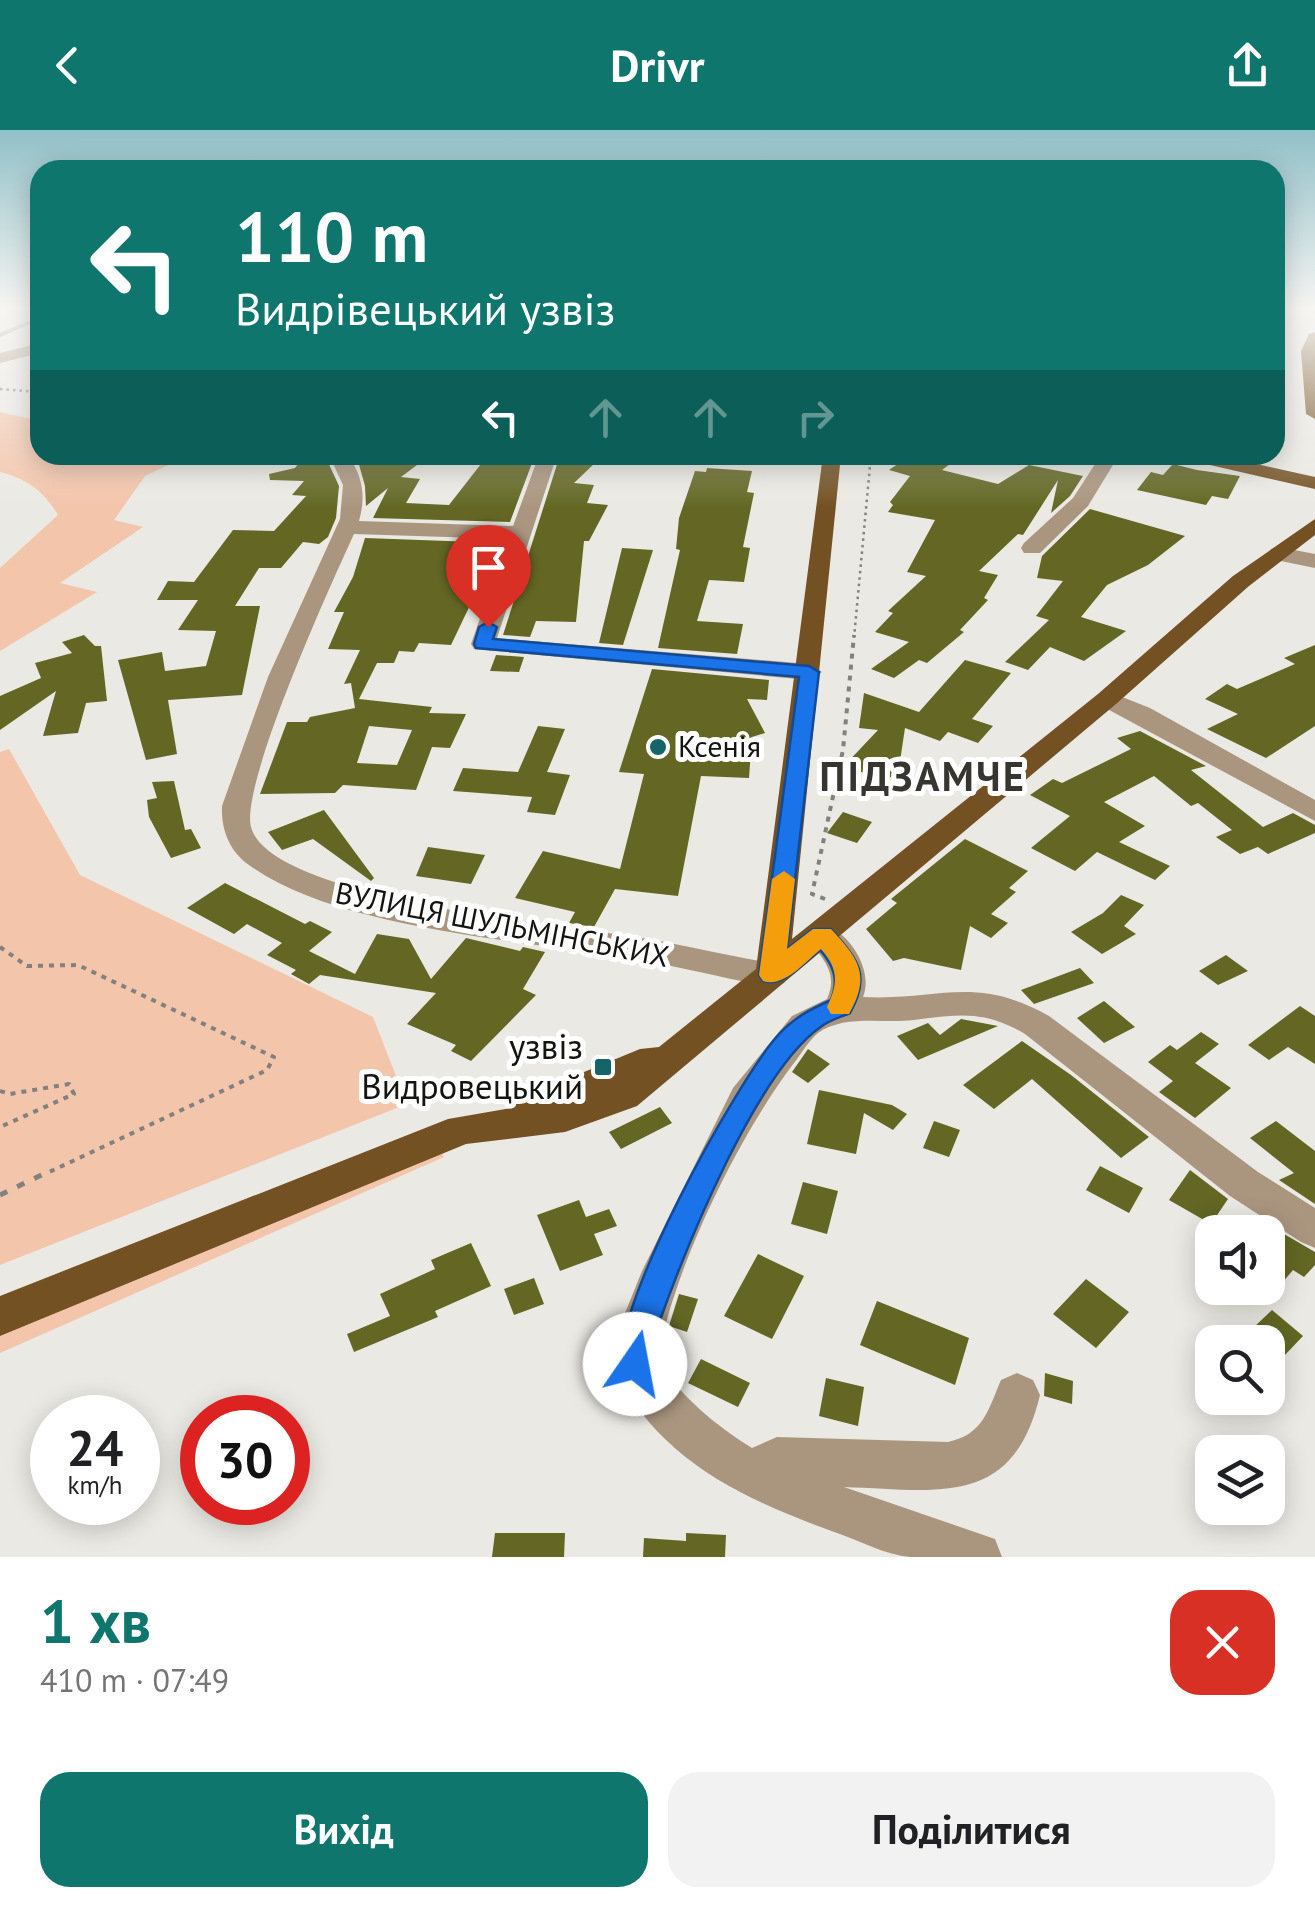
<!DOCTYPE html>
<html lang="uk">
<meta charset="utf-8">
<style>
:root{--surface:#fff;--page:#f2f2f2;--text:#202124;--muted:#757577;--accent:#0f766e}
body{margin:0;font-family:"PT Sans",sans-serif;background:var(--page);color:var(--text);height:100vh;display:flex;flex-direction:column;font-size:38px;white-space:nowrap}
*{box-sizing:border-box;margin:0}
p{font-size:32px;color:var(--muted)}
.icon{flex:none;width:55px;height:55px;fill:none;stroke:currentColor;stroke-width:2;stroke-linecap:round;stroke-linejoin:round}
.map{position:relative;height:1427px;overflow:hidden}
.sheet{display:flex;flex-direction:column;background:var(--surface);flex:1}
.sheet>*{flex:none}
.hud{position:absolute;left:30px;top:30px;width:1255px;height:305px;border-radius:30px;box-shadow:0 5px 25px #0003;background:#0f766e;color:#fff;overflow:hidden}
.tools{position:absolute;left:1195px;top:1085px;display:grid;gap:20px}
.tools a{display:grid;place-items:center;width:90px;height:90px;border-radius:20px;background:var(--surface);box-shadow:0 5px 25px #0003;font-size:50px}
.speed{position:absolute;left:30px;top:1265px;display:flex;gap:20px;font-size:50px;font-weight:700;text-align:center}
.speed>*{display:grid;place-content:center;width:130px;height:130px;border-radius:50%;background:var(--surface);box-shadow:0 5px 25px #0003;line-height:1}
.speed small{font-size:25px;font-weight:400}
.speed .limit{border:15px solid #d22;background:#fff;color:#111}
.pin{position:absolute;display:grid;place-items:center;width:85px;height:85px;color:#fff;margin:-102px -42px;border-radius:50% 50% 50% 0;rotate:-45deg;box-shadow:0 0 10px #0007}
.pin .icon{rotate:45deg}
.me{position:absolute;width:110px;margin:-55px;rotate:12deg;stroke-linejoin:round;filter:drop-shadow(0 0 8px #0008)}
.turn{display:flex;align-items:center;gap:35px;height:210px;padding:0 40px;font-size:45px}
.turn .icon{width:130px;height:130px;stroke-width:2.5}
.turn b{display:block;font-size:70px;line-height:85px}
.lanes{display:flex;align-items:center;height:95px;padding:0 40px;background:#0003;justify-content:center;gap:50px;direction:ltr}
.lanes .off{opacity:.35}
.round{display:grid;place-items:center;flex:none;width:105px;height:105px;border-radius:30px;background:var(--page)}
.headline{display:flex;align-items:center;justify-content:space-between;height:170px;padding:0 40px}
h1{font-size:60px;font-weight:800;line-height:75px;color:var(--accent)}
.cta{display:flex;gap:20px;margin-top:auto;padding:20px 40px}
.cta a{flex:1;height:115px;border-radius:30px;background:var(--accent);color:#fff;font-size:40px;font-weight:800;line-height:115px;text-align:center}
.cta a+a{background:var(--page);color:var(--text)}
header{display:flex;justify-content:space-between;align-items:center;height:130px;padding:0 40px;background:var(--accent);color:#fff;font-size:45px;font-weight:800}
.map>svg:first-child{display:block}
.green{fill:#f3c5ab}
.lines{fill:none;stroke-linecap:round;stroke-linejoin:round}
.stream{stroke:#809a6f;stroke-width:4}
.building{fill:#636723;fill-rule:evenodd}
.path-far2{stroke:#82817d;stroke-width:2.5;stroke-dasharray:2.5 4;stroke-linecap:butt}
.path-far1{stroke:#82817d;stroke-width:4;stroke-dasharray:5 6;stroke-linecap:butt}
.path{stroke:#82817d;stroke-width:5;stroke-dasharray:8 11;stroke-linecap:butt}
.minor{fill:#aa967f;fill-rule:evenodd}
.major{fill:#745123;fill-rule:evenodd}
.route{fill:#1a73e8;stroke:#114b97;stroke-width:2.5}
.slow{fill:#f59e0b}
.poi-dot{fill:#166566;stroke:#fff;stroke-width:4}
.labels{text-anchor:middle;stroke-width:10;stroke-linejoin:round;paint-order:stroke}
.poi-label{font-size:30px;fill:#141411;stroke:#fff;text-anchor:start}
.street-label{font-size:30px;fill:#141411;stroke:#fff}
.near-poi-label{font-size:35px;fill:#141411;stroke:#fff;text-anchor:end}
.district-label{font-size:40px;font-weight:bold;letter-spacing:2.5px;fill:#363530;stroke:#fff}
</style>
<header><svg class="icon" aria-label="back" viewBox="0 0 24 24"><path d="M15 5l-7 7 7 7"/></svg>Drivr<svg class="icon" aria-label="share" viewBox="0 0 24 24"><path d="M12 15V3M7 8l5-5 5 5M5 13v7h14v-7"/></svg></header>
<div class="map">
<svg width="1315" height="1427" viewBox="0 0 1315 1427">
<rect width="100%" height="100%" fill="#ebe9e3"/>
<path class="green" d="M0,282L40,291V325H189L145,346L114,390L143,397L60,453L97,462L0,521V438L58,385C43,360 27,349 0,342Z
M9,619L80,745L373,887L407,974L0,1135V622Z
M433,1010L444,1027L0,1223V1202Z"/>
<g class="lines">
<path class="stream" d="M0,205L40,188"/>
</g>
<path class="building" d="M488,325H535L510,392L373,388L388,358L366,376L365,356L358,331L421,332L401,347L420,349L406,373L449,375Z
M560,325L597,331L574,353L594,355L587,373L608,375L589,411H584L576,492L536,491L530,507L503,505Z
M911,325H962L942,340L998,354L1029,335L1083,346L1070,366L1051,383L1058,350L1023,405L1018,404L979,441L998,445L984,468L988,470L960,500L964,502L927,533L919,530L894,548L871,539L909,512L875,502L893,483L888,481L926,446L907,442L935,390L888,382L893,375L890,372L910,346L889,340Z
M301,330L313,333L327,330L339,356L336,388L328,407L319,414L303,412L281,438H259L235,476H260L242,565L168,570L177,624L146,630L118,530L162,522L165,541L206,536L216,501L178,500L198,470H157L168,451L194,452L233,400L274,401L306,366L292,365L304,351L270,350L269,344L295,338Z
M1173,334L1197,340L1240,346L1228,369L1212,366L1206,375L1137,360L1151,342L1163,345Z
M707,338L752,341L747,362L754,363L743,417L750,418L744,452L709,450L697,491L743,494L737,524L658,518L680,420L676,419L679,388L695,341L706,342Z
M1090,379L1185,406L1148,435L1107,455L1081,487L1126,501L1084,531L1050,517L1028,540L1005,532L1049,490L1036,486L1063,451L1037,448L1042,426Z
M365,408L503,413L490,447L484,446L451,515L419,513L414,522L399,521L394,533H377L359,569L432,577L429,583L466,584L450,618L432,617L416,660L343,655L335,663L260,664L287,592H307L310,587L355,578L351,553L344,554L360,520L328,519L344,482H334L353,447ZM369,596L412,600L397,635L357,633Z
M622,418L653,420L623,515L599,513Z
M84,505L95,516H101L107,571L86,573L78,603L43,606L56,561L0,600V566L41,548L35,533L72,523L62,512Z
M1315,515V596L1266,628L1207,599L1238,584L1205,569L1227,554L1237,559L1295,534L1284,528Z
M496,525L524,527L519,542L490,541Z
M965,530L1011,543L972,589L993,596L978,613L948,602L940,611L905,598L899,638L887,651L844,636L878,600L859,598L864,563L919,582Z
M652,539L769,550L767,570L747,569L765,603L752,607L749,648L701,646L678,766L615,759L594,797L569,793L575,782L515,768L543,721L620,739L644,644L619,642Z
M538,596L565,599L547,642L570,645L555,685L527,682L532,667L453,661L463,638L518,642Z
M1140,601L1206,636L1191,640L1263,697L1293,683L1315,695V703L1268,724L1258,717L1240,724L1216,707L1232,700L1198,673L1191,676L1154,646L1104,672L1145,696L1119,712L1170,736L1155,750L1097,722L1075,741L1031,718L1070,686L1030,665L1053,649L1062,653L1131,619L1117,608Z
M174,651L185,700L191,699L201,718L171,728L149,687L147,670L157,668L152,652Z
M324,680L374,748L371,751L313,709L282,720L268,702Z
M843,682L872,692L857,713L827,703Z
M965,709L1028,741L1009,758L1016,762L991,784L1008,793L991,808L970,796L961,840L904,828L893,831L866,799L897,773L891,769Z
M428,717L485,725L471,754L416,746Z
M225,753L305,794L310,791L332,802L309,821L355,844L377,804L409,809L431,849L466,808L520,821L523,817L545,822L523,859L536,865L471,931L451,921L456,915L407,894L436,863L320,845L309,854L291,844L296,840L267,825L282,813L247,794L234,804L187,778Z
M1121,765L1144,775L1124,796L1136,804L1102,824L1071,802L1103,783Z
M1226,825L1248,841L1218,855L1199,841Z
M1080,838L1094,853L1034,874L1021,860Z
M1104,871L1135,897L1104,913L1077,888Z
M1300,876L1315,886V934L1288,917L1269,930L1248,915Z
M961,889L998,896L918,930L897,906L928,893L940,905Z
M1201,902L1219,914L1195,933L1231,958L1195,988L1159,962L1173,951L1148,932L1170,915L1177,920Z
M1022,911L1071,945L1149,1007L1121,1028L1032,949L994,979L963,955Z
M808,919L830,934L808,953L792,942Z
M819,960L892,975L907,984L893,1000L864,983L856,1024L807,1014Z
M660,977L672,993L621,1019L609,1002Z
M934,991L960,1000L949,1027L923,1018Z
M1276,991L1315,1021V1074L1279,1050L1294,1043L1250,1008Z
M1100,1036L1143,1058L1129,1083L1086,1060Z
M1190,1040L1228,1069L1211,1094L1169,1070Z
M803,1052L838,1061L827,1104L791,1094Z
M579,1070L586,1087L609,1079L617,1096L594,1104L603,1125L560,1141L537,1085Z
M1272,1097L1315,1122V1135L1304,1147L1293,1140L1282,1153L1268,1143L1267,1102Z
M471,1113L491,1156L435,1181L438,1187L354,1222L347,1204L390,1186L380,1164L435,1139L431,1130Z
M758,1124L804,1146L772,1209L724,1186Z
M534,1148L544,1174L514,1185L504,1159Z
M1086,1149L1129,1182L1096,1218L1053,1184Z
M679,1164L698,1169L687,1202L669,1196Z
M877,1171L969,1208L955,1255L860,1215Z
M1272,1180L1303,1206L1284,1226L1252,1199Z
M701,1229L750,1253L738,1277L688,1253Z
M1045,1243L1073,1251L1072,1274L1044,1266Z
M826,1248L864,1257L858,1296L819,1286Z
M495,1403H565L564,1427H492Z
M686,1403L726,1405L725,1427H643L644,1408L686,1411Z"/>
<g class="lines">
<path class="path-far2" d="M0,259L40,262
M854,508L871,325"/>
<path class="path-far1" d="M825,769L812,764L843,620L854,505
M0,817L27,836L78,835L274,927L267,940L45,1044
M0,961L10,964L69,954L74,964L0,997"/>
<path class="path" d="M0,1065L50,1041"/>
<path class="minor" d="M40,213V223L0,233V223Z
M329,325H348C363,347 366,366 359,391L513,396L539,325H557L497,508L809,534L822,542L809,550L474,519L471,514L508,409L354,404C332,452 240,654 251,697C269,767 556,795 622,805C673,812 722,825 772,833L784,837L789,845L784,853L772,857C722,848 673,835 623,827C516,810 336,798 249,735C229,721 221,699 222,676L268,547L340,389L343,355Z
M1101,325H1119L1088,376L1040,423H1024L1021,418L1024,413L1073,368Z
M1279,417L1315,424V438L1271,429L1268,424L1271,419Z
M1107,561L1150,578L1315,670V691L1098,574L1094,569Z
M822,794C849,801 874,840 863,867C938,871 975,844 1049,886L1258,1042L1315,1078V1118L1301,1112L1230,1066L1025,904C984,880 959,884 914,890C883,894 845,884 818,903C809,910 801,924 794,933C739,1005 672,1141 658,1230C682,1268 714,1294 752,1318L777,1307L948,1312C984,1304 988,1280 1001,1250L1017,1243L1033,1250L1040,1265C1013,1379 938,1360 844,1357L995,1409L1002,1427C972,1427 940,1427 910,1427C886,1425 860,1411 837,1403C745,1370 654,1329 613,1234L619,1198L642,1141L733,958L792,886L827,869C840,840 819,827 806,805L810,797Z"/>
<path class="major" d="M1315,202V289L1306,284L1301,221L1309,204Z
M823,325H841L792,809L1098,564L1233,446L1315,389V405L1249,456L1116,574L637,976L565,1002L466,1014L0,1206V1166L448,989L511,978L516,970L640,919L659,917L756,839Z
M1182,325H1216L1315,347V359L1184,329Z"/>
</g>
<linearGradient id="sky" x2="0" y2="1"><stop stop-color="#91c0c8"/><stop offset="0.47" stop-color="#f6f5f2"/><stop offset="1" stop-color="#f6f5f2" stop-opacity="0"/></linearGradient>
<rect width="1315" height="378" fill="url(#sky)"/>
<path class="route" d="M488,492L497,497L493,509L809,536L819,542L787,819L813,799H831C857,829 872,844 850,883C841,887 830,890 822,896C757,940 686,1117 659,1193C653,1210 654,1228 647,1245L635,1250L623,1245C601,1195 739,946 780,903C795,887 811,879 831,870C839,850 834,836 820,820C804,832 784,858 763,851L759,845L799,547L476,518L474,514L479,497Z"/>
<path class="slow" d="M784,741L795,749L787,819L813,799H831C859,829 871,845 849,884H831L827,877C838,854 839,839 821,819C805,832 784,858 763,851L759,845L772,749Z"/>
<g class="poi-dot">
<circle cx="658" cy="617" r="10"/>
<rect x="593" y="927" width="20" height="20" rx="5"/>
</g>
<g class="labels">
<g class="poi-label">
<text x="678" y="627">Ксенія</text>
</g>
<g class="street-label">
<text transform="translate(502 795) rotate(11)" y="10">ВУЛИЦЯ ШУЛЬМІНСЬКИХ</text>
</g>
<g class="near-poi-label">
<text x="583" y="929">узвіз<tspan x="583" dy="40">Видровецький</tspan></text>
</g>
<g class="district-label">
<text x="923" y="661">ПІДЗАМЧЕ</text>
</g>
</g>
</svg>
<div class="tools">
<a><svg class="icon" aria-label="sound" viewBox="0 0 24 24"><path d="M4 9h4l5-4v14l-5-4H4zM17 9q2 3 0 6"/></svg></a>
<a><svg class="icon" aria-label="search" viewBox="0 0 24 24"><circle cx="10" cy="10" r="6"/><path d="M15 15l6 6"/></svg></a>
<a><svg class="icon" aria-label="layers" viewBox="0 0 24 24"><path d="M12 4l9 5-9 5-9-5zM3 14l9 5 9-5"/></svg></a>
</div>
<div class="speed"><div>24<small>km/h</small></div><div class="limit">30</div></div>
<div class="pin" style="left:488px;top:497px;background:#d93025"><svg class="icon" aria-label="arrive" viewBox="0 0 24 24"><path d="M6 21V4h12l-3 4 3 4H6"/></svg></div>
<svg class="me" style="left:635px;top:1234px" viewBox="-20 -20 40 40"><circle r="19" fill="#fff"/><path d="M0-13L10 11 0 6-10 11z" fill="#1a73e8"/></svg>
<div class="hud">
<div class="turn"><svg class="icon" aria-label="left" viewBox="0 0 24 24"><path d="M17 20v-9H6M10 6l-5 5 5 5"/></svg><div><b>110 m</b>Видрівецький узвіз</div></div>
<div class="lanes"><svg class="icon" aria-label="left" viewBox="0 0 24 24"><path d="M17 20v-9H6M10 6l-5 5 5 5"/></svg><svg class="icon off" aria-label="ahead" viewBox="0 0 24 24"><path d="M12 20V5M6 11l6-6 6 6"/></svg><svg class="icon off" aria-label="ahead" viewBox="0 0 24 24"><path d="M12 20V5M6 11l6-6 6 6"/></svg><svg class="icon off" aria-label="right" viewBox="0 0 24 24"><path d="M7 20v-9h11M14 6l5 5-5 5"/></svg></div>
</div>
</div>
<section class="sheet">
<div class="headline"><div><h1>1 хв</h1><p>410 m · 07:49</p></div><a class="round" style="background:#d93025;color:#fff"><svg class="icon" aria-label="close" viewBox="0 0 24 24"><path d="M6 6l12 12M18 6L6 18"/></svg></a></div>
<div class="cta"><a>Вихід</a><a>Поділитися</a></div>
</section>
